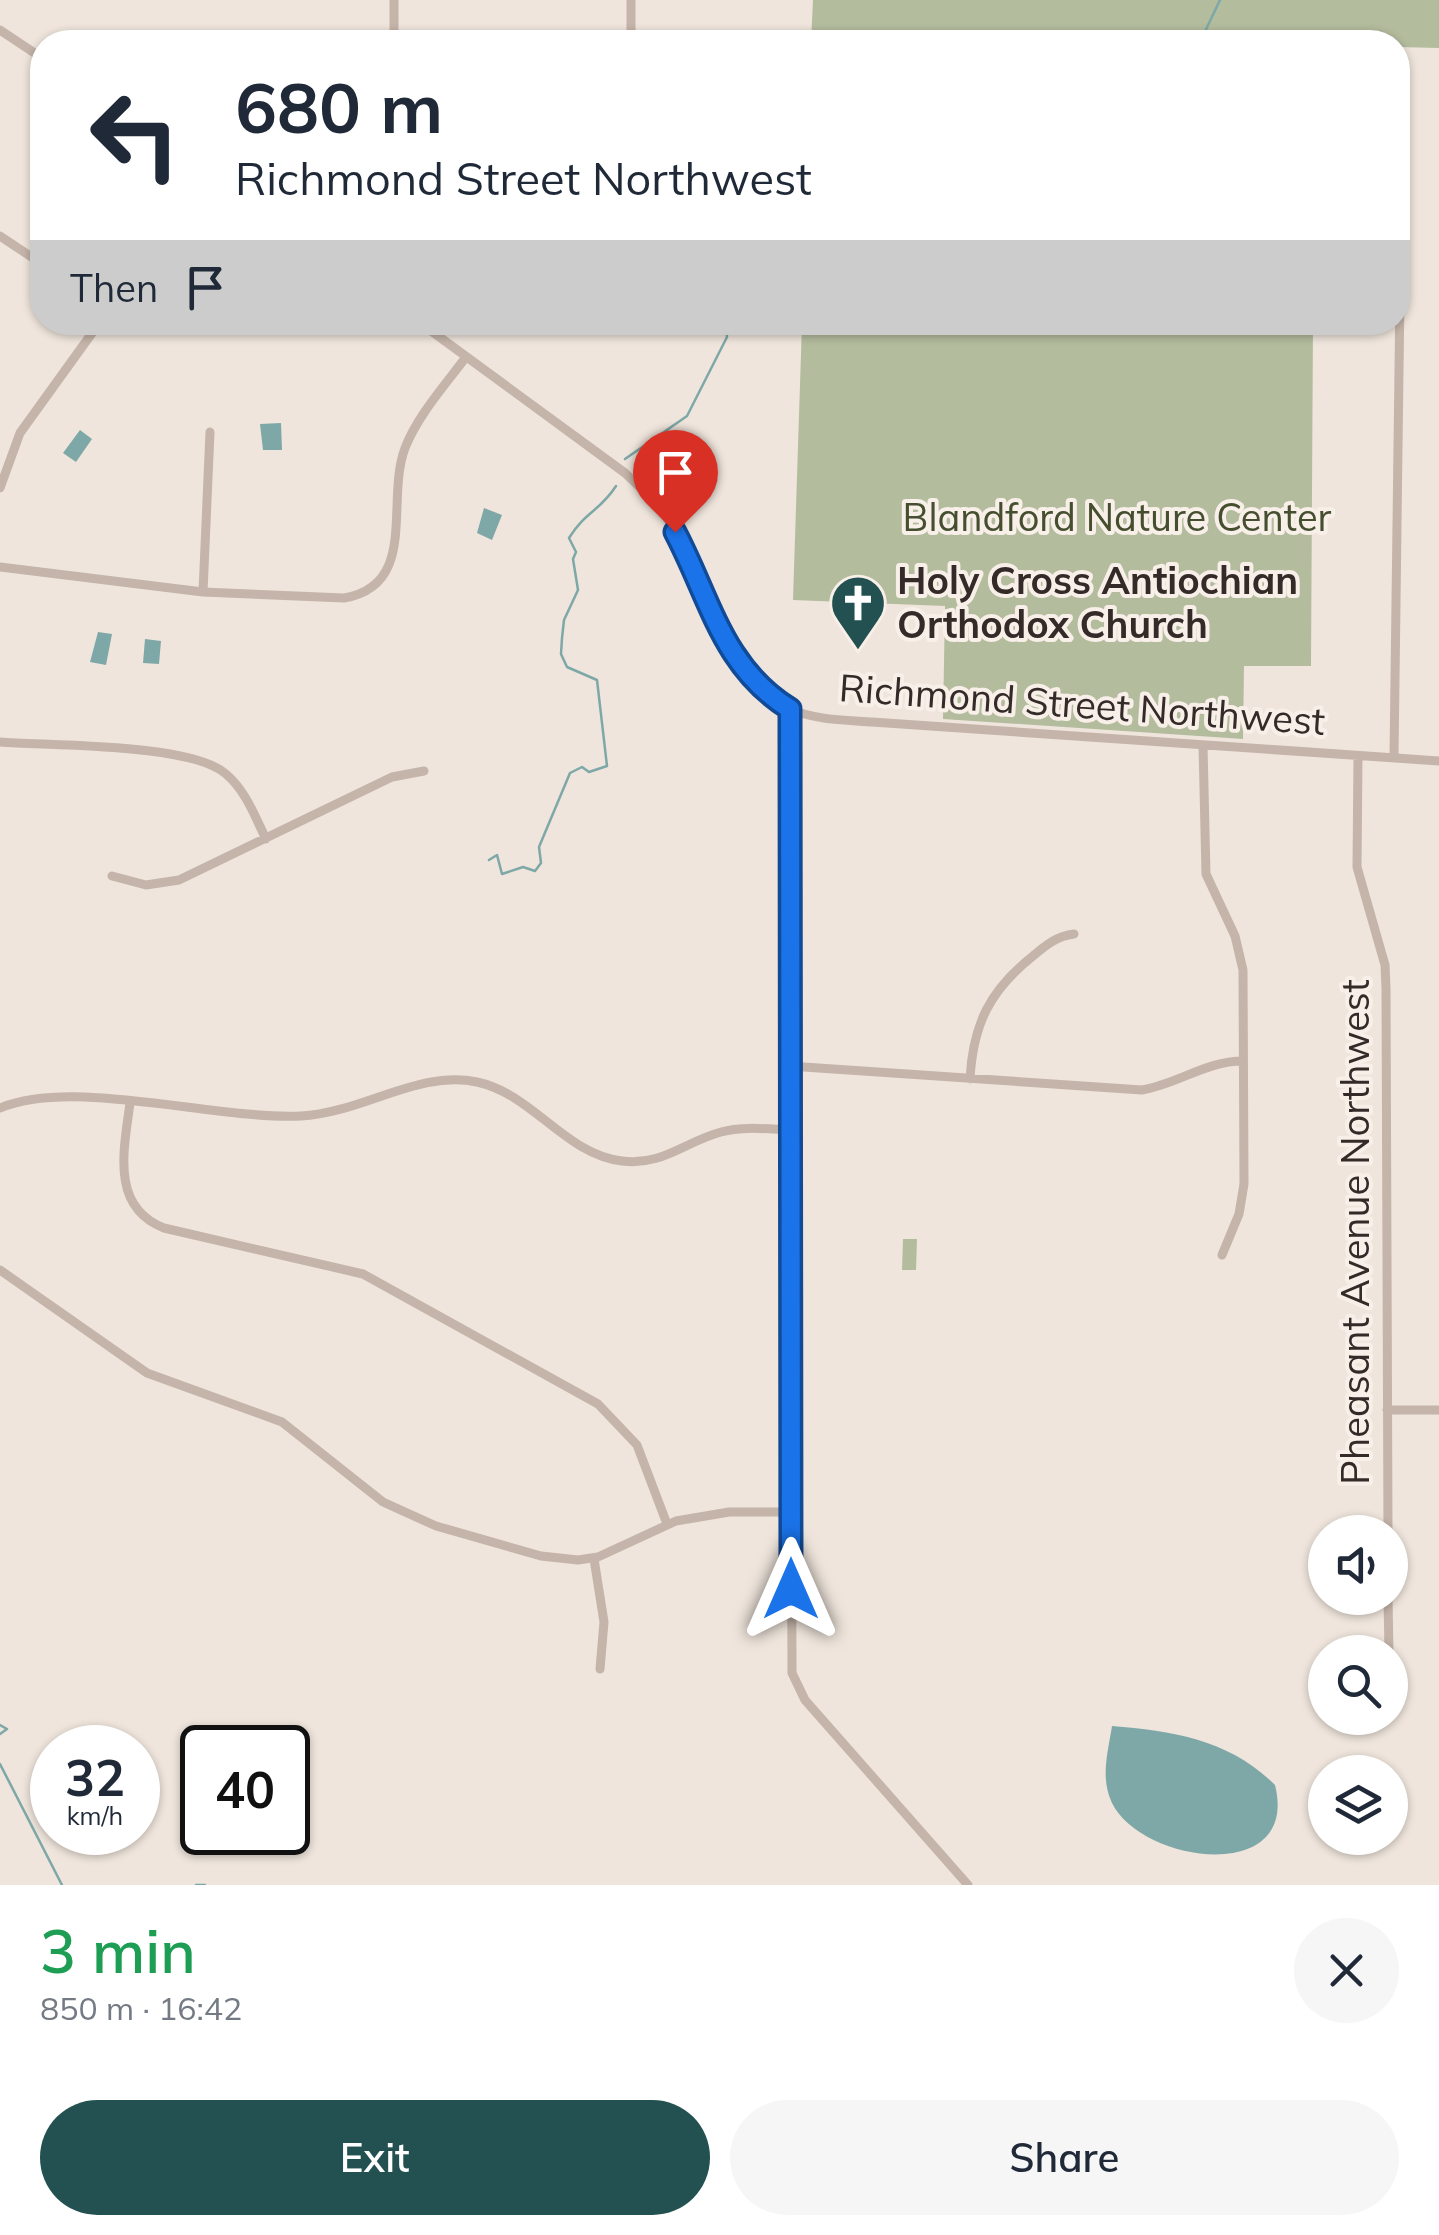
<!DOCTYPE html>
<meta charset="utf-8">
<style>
:root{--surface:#fff;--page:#f6f6f7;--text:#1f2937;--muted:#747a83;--accent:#235050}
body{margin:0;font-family:Mulish,sans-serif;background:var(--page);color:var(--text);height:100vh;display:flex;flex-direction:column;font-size:38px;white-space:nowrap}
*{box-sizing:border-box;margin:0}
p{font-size:32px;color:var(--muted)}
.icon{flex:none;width:55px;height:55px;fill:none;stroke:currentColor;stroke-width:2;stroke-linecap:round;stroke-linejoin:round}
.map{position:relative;height:1885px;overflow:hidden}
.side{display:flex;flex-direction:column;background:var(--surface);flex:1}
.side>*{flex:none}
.hud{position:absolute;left:30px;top:30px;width:1380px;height:305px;border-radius:40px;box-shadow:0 2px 8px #0004;background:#fff;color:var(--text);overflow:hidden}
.tools{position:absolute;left:1308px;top:1515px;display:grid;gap:20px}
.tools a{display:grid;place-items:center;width:100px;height:100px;border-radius:50%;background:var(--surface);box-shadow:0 2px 8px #0004;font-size:50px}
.speed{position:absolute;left:30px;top:1725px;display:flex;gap:20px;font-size:50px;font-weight:700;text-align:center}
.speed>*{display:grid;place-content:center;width:130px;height:130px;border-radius:50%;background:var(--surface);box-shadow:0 2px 8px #0004;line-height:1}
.speed small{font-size:25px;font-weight:400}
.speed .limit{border:5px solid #111;border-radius:15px;background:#fff;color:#111}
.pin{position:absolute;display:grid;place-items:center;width:85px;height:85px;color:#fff;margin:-102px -42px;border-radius:50% 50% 50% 0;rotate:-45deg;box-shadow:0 0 10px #0007}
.pin .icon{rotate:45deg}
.me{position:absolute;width:110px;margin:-55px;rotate:0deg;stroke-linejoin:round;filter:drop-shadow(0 0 8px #0008)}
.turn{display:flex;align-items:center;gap:35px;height:210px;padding:0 40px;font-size:45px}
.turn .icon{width:130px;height:130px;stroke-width:2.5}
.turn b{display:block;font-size:70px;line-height:85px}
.then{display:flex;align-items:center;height:95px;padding:0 40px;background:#0003;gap:20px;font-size:38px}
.round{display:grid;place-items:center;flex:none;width:105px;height:105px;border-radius:52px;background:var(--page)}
.summary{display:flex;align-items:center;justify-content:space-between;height:170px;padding:0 40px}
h1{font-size:60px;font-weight:600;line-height:75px;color:#1e9e55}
.action{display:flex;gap:20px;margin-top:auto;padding:20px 40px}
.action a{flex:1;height:115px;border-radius:60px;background:var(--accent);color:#fff;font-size:40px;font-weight:600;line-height:115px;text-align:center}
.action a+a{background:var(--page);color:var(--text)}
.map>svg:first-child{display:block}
.green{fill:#b4bc9e}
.water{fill:#7ea8a7}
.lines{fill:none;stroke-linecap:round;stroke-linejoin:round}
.stream{stroke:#7ea8a7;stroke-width:2.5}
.minor{stroke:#c5b4a9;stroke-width:9}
.route-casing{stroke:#114b97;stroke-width:25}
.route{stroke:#1a73e8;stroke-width:18}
.labels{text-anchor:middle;stroke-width:8;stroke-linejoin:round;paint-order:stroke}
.park-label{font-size:38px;fill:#454f2f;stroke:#f7efe8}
.poi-label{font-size:38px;font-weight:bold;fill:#342b28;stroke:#f7efe8;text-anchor:start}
.street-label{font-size:38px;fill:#342b28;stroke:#f7efe8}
</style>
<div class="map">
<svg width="1439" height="1885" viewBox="0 0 1439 1885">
<rect width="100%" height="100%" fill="#efe5dc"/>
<path class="green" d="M813,0H1439V48L1398,47V42H811Z
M802,323H1313L1311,666H1244L1243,739L943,719L945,606L793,600Z
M903,1239H917L916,1270H902Z"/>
<path class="water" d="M281,423L282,450H263L260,424Z
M80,430L92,439L76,462L63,453Z
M484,508L502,515L492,540L477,533Z
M98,632L112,634L106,665L90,662Z
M145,639L161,641L159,664L143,663Z
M1112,1726C1174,1731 1230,1740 1275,1785C1300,1885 1142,1864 1112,1803C1100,1778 1108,1752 1112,1726Z"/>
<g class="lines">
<path class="stream" d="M1200,42L1220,0
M625,459L687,416L727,337L726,322
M489,860L497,855L502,874L523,867L535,871L541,863L539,847L570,773L582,767L589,772L607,766L597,680L567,667L561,654L562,638L564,620L578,590L573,559L576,552L569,538C586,511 600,511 616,486
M0,1725L7,1729L0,1734
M0,1764L62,1885
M196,1885H205"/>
<path class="minor" d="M631,0V42
M0,30L42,58
M394,42V0
M0,236L42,264
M419,322L625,473C644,491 662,508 675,531C709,591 719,676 788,708C813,720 845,720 872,722L1439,761
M0,488L20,433L100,322
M0,567L203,592L344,598C419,585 385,501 405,448C418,415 445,385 466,357
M203,592L210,432
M789,709L792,1673L805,1700L968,1885
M0,742C51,746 191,743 226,774C246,791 255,817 266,839
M1203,745L1206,874L1235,936L1243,970L1244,1184L1239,1214L1222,1255
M1358,756L1357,867L1385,965L1386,989L1388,1532
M1394,757L1403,62
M112,876L146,885L179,880L392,777L424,771
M789,1066L1142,1090C1178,1084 1206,1061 1243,1061
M970,1079C973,1024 990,990 1033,956C1046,945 1057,936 1074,934
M130,1103C124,1149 110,1207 164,1228L363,1274L598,1404L637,1445L667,1524
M0,1108C73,1077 216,1120 301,1116C362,1113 420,1069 477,1082C533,1094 566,1155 622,1161C663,1166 684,1142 721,1132C743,1126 767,1129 789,1130
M0,1270L147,1373L282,1422L383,1502L436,1526L541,1556L578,1560L598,1557L676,1521L729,1512H791
M1387,1410H1439
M594,1559L604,1622L600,1669
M1388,1598L1389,1652"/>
</g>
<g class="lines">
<g class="route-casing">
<path id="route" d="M675,532C710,598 722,667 790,709L791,1589"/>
</g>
<use href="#route" class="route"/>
</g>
<defs>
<g id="church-pin" transform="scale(2.875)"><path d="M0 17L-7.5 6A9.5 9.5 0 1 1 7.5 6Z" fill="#235050" stroke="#f7efe8"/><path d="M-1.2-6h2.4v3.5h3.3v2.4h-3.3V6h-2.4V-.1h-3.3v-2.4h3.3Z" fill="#fff"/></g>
</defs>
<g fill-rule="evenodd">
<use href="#church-pin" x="858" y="603"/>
</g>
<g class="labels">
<g class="park-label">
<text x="1117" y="531">Blandford Nature Center</text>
</g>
<g class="poi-label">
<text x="897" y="594">Holy Cross Antiochian<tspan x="897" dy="44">Orthodox Church</tspan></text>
</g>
<g class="street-label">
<text transform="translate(1082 705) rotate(4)" y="13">Richmond Street Northwest</text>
<text transform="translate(1356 1232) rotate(-90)" y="13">Pheasant Avenue Northwest</text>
</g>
</g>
</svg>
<div class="tools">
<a><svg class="icon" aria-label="sound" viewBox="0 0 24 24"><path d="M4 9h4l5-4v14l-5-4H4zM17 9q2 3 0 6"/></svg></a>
<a><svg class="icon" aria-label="search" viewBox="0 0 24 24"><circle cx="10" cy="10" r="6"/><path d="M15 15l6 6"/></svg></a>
<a><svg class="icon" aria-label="layers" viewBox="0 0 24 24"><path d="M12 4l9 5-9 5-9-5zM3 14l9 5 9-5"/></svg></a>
</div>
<div class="speed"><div>32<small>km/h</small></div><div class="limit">40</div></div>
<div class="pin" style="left:675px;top:532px;background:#d93025"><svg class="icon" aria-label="arrive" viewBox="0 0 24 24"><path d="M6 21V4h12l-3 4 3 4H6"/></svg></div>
<svg class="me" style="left:791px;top:1589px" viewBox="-20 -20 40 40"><path d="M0-17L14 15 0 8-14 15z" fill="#1a73e8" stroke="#fff" stroke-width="4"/></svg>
<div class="hud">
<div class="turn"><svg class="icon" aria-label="left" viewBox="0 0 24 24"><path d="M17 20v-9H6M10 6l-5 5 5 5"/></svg><div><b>680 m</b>Richmond Street Northwest</div></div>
<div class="then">Then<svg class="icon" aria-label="arrive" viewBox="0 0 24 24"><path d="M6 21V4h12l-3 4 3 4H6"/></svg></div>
</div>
</div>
<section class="side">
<div class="summary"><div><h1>3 min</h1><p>850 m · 16:42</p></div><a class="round"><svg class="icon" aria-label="close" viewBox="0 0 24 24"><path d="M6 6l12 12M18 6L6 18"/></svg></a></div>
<div class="action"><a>Exit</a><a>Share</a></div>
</section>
